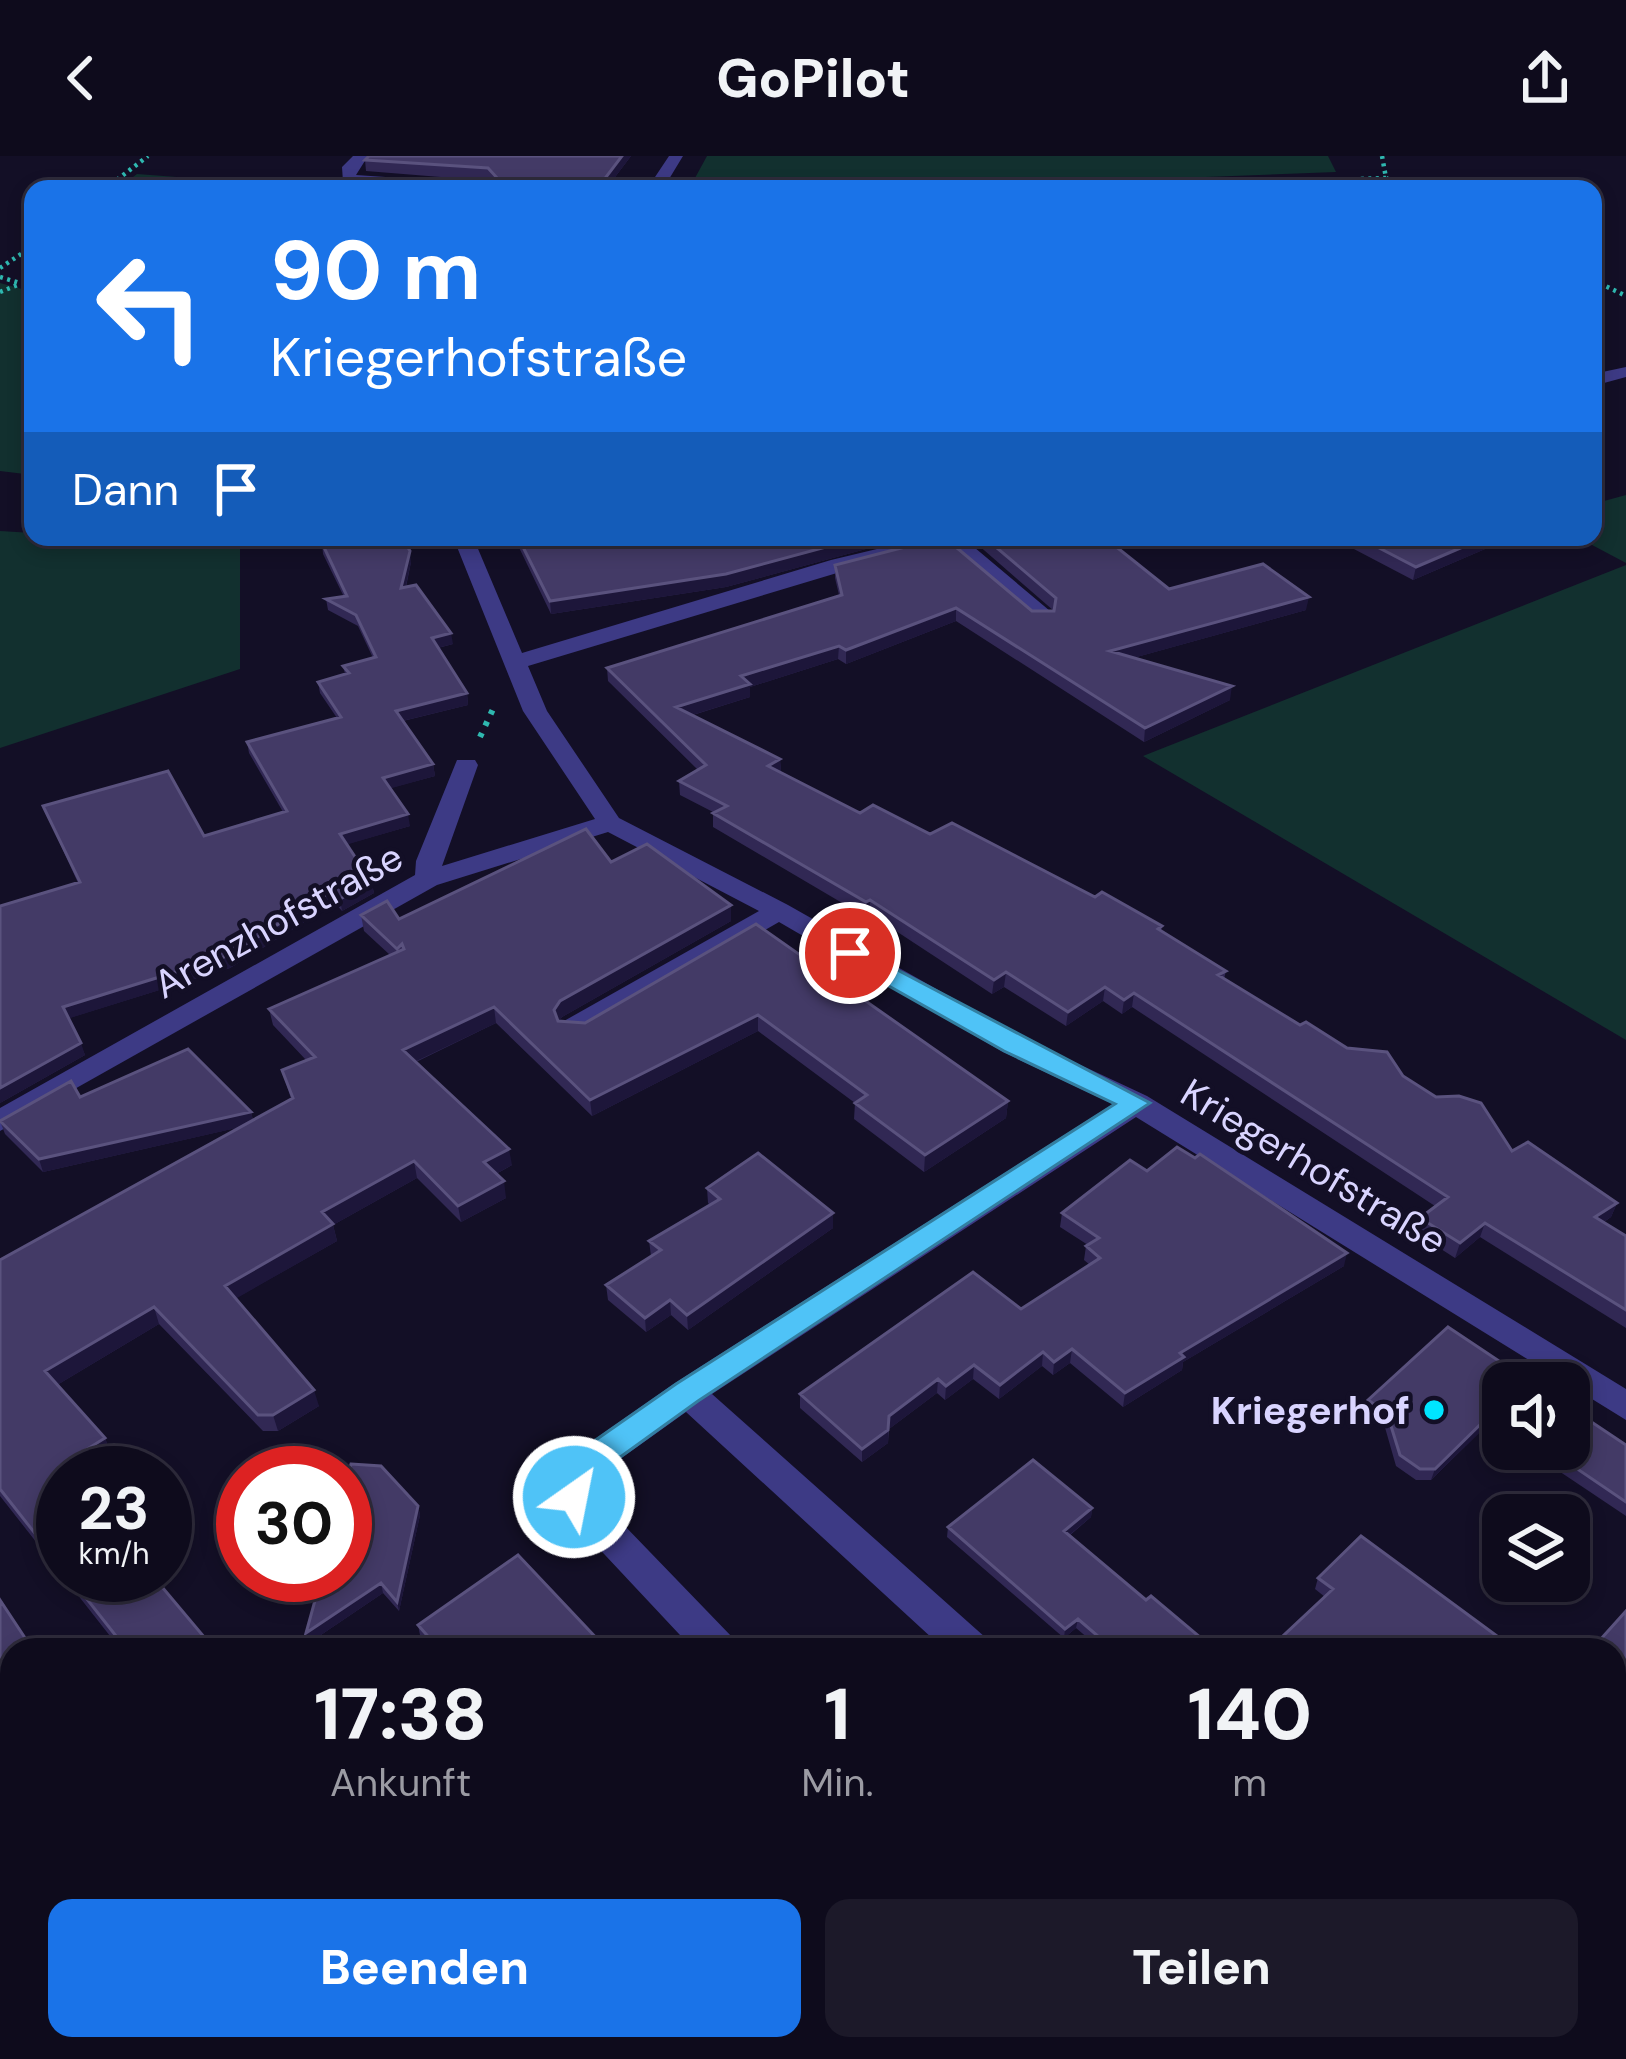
<!DOCTYPE html>
<html lang="de">
<meta charset="utf-8">
<style>
:root{--surface:#0e0b1c;--page:#1c1929;--text:#f1f3f6;--muted:#9b9ba3;--line:#2e2b3b;--accent:#1a73e8}
body{margin:0;font-family:"DM Sans",sans-serif;background:var(--page);color:var(--text);height:100vh;display:flex;flex-direction:column;font-size:45px;white-space:nowrap}
*{box-sizing:border-box;margin:0}
p{font-size:39px;color:var(--muted)}
.icon{flex:none;width:66px;height:66px;fill:none;stroke:currentColor;stroke-width:2;stroke-linecap:round;stroke-linejoin:round}
.map{position:relative;flex:1;overflow:hidden}
.side{position:absolute;left:0px;top:1482px;width:1626px;height:423px;display:flex;flex-direction:column;background:var(--surface);border-radius:36px 36px 0 0;box-shadow:0 6px 18px #0003,0 0 0 3px var(--line)}
.side>*{flex:none}
.hud{position:absolute;left:24px;top:24px;width:1578px;height:366px;border-radius:24px;box-shadow:0 6px 18px #0003,0 0 0 3px var(--line);background:#1a73e8;color:#fff;overflow:hidden}
.fabs{position:absolute;left:1482px;top:1206px;display:grid;gap:24px}
.fabs a{display:grid;place-items:center;width:108px;height:108px;border-radius:24px;background:var(--surface);box-shadow:0 6px 18px #0003,0 0 0 3px var(--line);font-size:60px}
.speed{position:absolute;left:36px;top:1290px;display:flex;gap:24px;font-size:60px;font-weight:700;text-align:center}
.speed>*{display:grid;place-content:center;width:156px;height:156px;border-radius:50%;background:var(--surface);box-shadow:0 6px 18px #0003,0 0 0 3px var(--line);line-height:1}
.speed small{font-size:30px;font-weight:400}
.speed .limit{border:18px solid #d22;background:#fff;color:#111}
.pin{position:absolute;display:grid;place-items:center;width:102px;height:102px;color:#fff;margin:-51px;border:6px solid #fff;border-radius:50%;box-shadow:0 3px 12px #0007}
.me{position:absolute;width:132px;margin:-66px;rotate:33deg;stroke-linejoin:round;filter:drop-shadow(0 0 9px #0008)}
.turn{display:flex;align-items:center;gap:42px;height:252px;padding:0 48px;font-size:54px}
.turn .icon{width:156px;height:156px;stroke-width:2.5}
.turn b{display:block;font-size:84px;line-height:102px}
.then{display:flex;align-items:center;height:114px;padding:0 48px;background:#0003;gap:24px;font-size:45px}
.eta{display:flex;justify-content:space-evenly;align-items:center;height:204px;text-align:center}
.eta b{font-size:72px;font-weight:800;line-height:84px}
.primary-button{display:flex;gap:24px;margin-top:auto;padding:24px 48px}
.primary-button a{flex:1;height:138px;border-radius:24px;background:var(--accent);color:#fff;font-size:48px;font-weight:800;line-height:138px;text-align:center}
.primary-button a+a{background:var(--page);color:var(--text)}
header{display:flex;justify-content:space-between;align-items:center;height:156px;padding:0 48px;background:var(--surface);font-size:54px;font-weight:800}
.map>svg:first-child{display:block}
.green{fill:#12302f}
.lines{fill:none;stroke-linecap:round;stroke-linejoin:round}
.path-far1{stroke:#2fb8b0;stroke-width:4.5;stroke-dasharray:3 4.5;stroke-linecap:butt}
.path{stroke:#2fb8b0;stroke-width:6;stroke-dasharray:4.5 8;stroke-linecap:butt}
.minor{fill:#3d3a85;fill-rule:evenodd}
.wall{fill:#312854}
.shaded-wall{fill:#1d163a}
.building{fill:#433a66;stroke:#5a527e;stroke-width:3}
.route{fill:#4fc3f7;stroke:#337fa1;stroke-width:3}
.poi-dot{fill:#00e5ff;stroke:#130f26;stroke-width:4.5}
.labels{text-anchor:middle;stroke-width:9;stroke-linejoin:round;paint-order:stroke}
.street-label{font-size:39px;fill:#d9d4ff;stroke:#130f26}
.poi-label{font-size:39px;font-weight:bold;fill:#d9d4ff;stroke:#130f26;text-anchor:end}
</style>
<header><svg class="icon" aria-label="back" viewBox="0 0 24 24"><path d="M15 5l-7 7 7 7"/></svg>GoPilot<svg class="icon" aria-label="share" viewBox="0 0 24 24"><path d="M12 15V3M7 8l5-5 5 5M5 13v7h14v-7"/></svg></header>
<div class="map">
<svg width="1626" height="1903" viewBox="0 0 1626 1903">
<rect width="100%" height="100%" fill="#130f26"/>
<path class="green" d="M707,0H1328L1336,16L891,33H689Z
M137,18L333,33H117Z
M0,127L33,136V319L0,315Z
M1626,339V407L1577,381H1593V348Z
M0,375L33,377V381L240,390V513L0,592Z
M1626,409V884L1143,600Z"/>
<g class="lines">
<path class="path-far1" d="M1382,0L1386,22L1408,33
M105,33L148,0
M1106,33L1386,22
M0,112L33,90
M0,121L33,131
M1593,124L1626,140
M0,136L20,128"/>
<path class="path" d="M480,581L494,551"/>
<path class="minor" d="M353,0H368L356,19L489,28L497,33L343,26L342,11Z
M669,0H683L663,33H647Z
M1626,211V221L1593,230V218Z
M453,381H473L522,497L831,404L927,381H962L1050,455V465H1034L945,389L847,414L528,510L547,555L619,662L788,749L1023,882L1147,940L1626,1233V1264L1136,961L712,1238L986,1482L991,1494H945L686,1256L595,1321L593,1337L733,1482L738,1494H694L561,1352L556,1341L565,1304L675,1227L1113,948L1003,896L779,766L584,879H564L560,872L564,865L759,755L608,676L437,729L0,975V952L415,719L416,705L457,604H475L478,609L442,710L595,663L523,555Z
M666,1893H718L713,1903H661Z"/>
</g>
<path class="wall" d="M369,0H631L606,33H465V31L490,25L366,15L365,4Z
M514,381H607L609,385L627,381H910L726,431L551,458Z
M969,381H1104L1169,433L1306,454L1133,502L1230,544L1144,586L956,465L846,508L838,503L750,531V541L693,559L780,603L781,616L860,657L930,678L1095,741L1162,770L1161,775L1226,815L1224,823L1300,869L1403,920L1512,995L1617,1047L1611,1061L1604,1066L1626,1080V1172L1480,1081L1455,1102L1416,1077L1420,1062L1435,1050L1132,851L1122,858L1103,845L1066,870L1004,831L992,838L870,758L866,761L713,671V656L680,639L679,625L698,614L608,525L607,512L839,439L835,422V409L1032,455H1054Z
M1331,381H1513L1413,424Z
M322,387L411,406L406,431L453,488L438,492L467,537L468,549L403,565L433,608L435,620L390,632L410,670L347,688L371,725L374,737L342,755L335,747L230,812L69,862L85,899L0,947L78,727L43,650L204,680L283,656L249,597L247,586L337,562L320,537L318,526L345,518L343,510L373,502L358,470L328,454L326,443L344,441L323,398Z
M611,706L731,765L562,861L559,865L585,867L756,768L1008,945L1006,962L924,1016L854,963L855,947L758,875L592,960L496,867L416,906L512,1009L496,1018L506,1042L461,1066L417,1022L333,1069L337,1085L236,1142L319,1250L278,1275H263L159,1168L57,1229L105,1282L111,1299L81,1317H63V1419H152L215,1494H121L0,1340V1104L240,971L43,1016L5,978L0,965L80,941L251,956L253,964L291,943L282,914L306,904L273,869L269,853L390,799L364,775L361,759L399,763Z
M1147,1015L1344,1110L1183,1206L1182,1214L1123,1251L1070,1207L1053,1219L1042,1210L999,1243L973,1223L945,1244L937,1237L889,1273L888,1287L862,1306L800,1252V1238L1021,1153L1090,1109L1084,1104L1086,1090L1088,1089L1060,1071L1062,1057Z
M707,1032L833,1057V1072L688,1174L671,1159L646,1176L608,1144L606,1129L651,1100L649,1085L710,1049L708,1047Z
M1503,1227V1277L1488,1268L1431,1324H1416L1396,1310L1384,1268L1365,1255L1368,1244Z
M1626,1289V1360L1526,1293H1569Z
M418,1350L420,1359L399,1455L383,1437L309,1487L306,1477Z
M1092,1352L1091,1361L1069,1380L1146,1444L1201,1482L1198,1491L1195,1494H1102L1076,1472L1064,1482L947,1381L948,1371Z
M1318,1422L1516,1494L1325,1441L1315,1433Z
M1626,1455V1673L1614,1664V1494Z
M418,1469L600,1486L601,1494H433L420,1479Z"/>
<path class="shaded-wall" d="M622,0H631L606,33H597Z
M863,381H910L726,431L551,458L550,445Z
M1486,381H1513L1413,424L1416,411Z
M410,395L411,406L403,443L401,432Z
M1309,441L1306,454L1108,509L1110,495Z
M956,452V465L846,508V494Z
M451,477L453,488L433,493L432,482Z
M839,490L838,503L750,531V541L676,564V551L741,520Z
M1232,530L1230,544L1144,586L1145,572Z
M467,537L468,549L398,566L396,555Z
M780,603L781,616L768,610Z
M433,608L435,620L385,634L383,622Z
M408,658L410,670L342,690L340,678Z
M371,725L374,737L342,755L340,743Z
M332,735L335,747L230,812L67,863L63,851Z
M870,744V758L866,761V746Z
M731,749V765L562,861L556,870L554,854L560,845Z
M1006,816L1004,831L992,838L994,824Z
M1105,831L1103,845L1066,870L1068,856Z
M1134,837L1132,851L1122,858L1124,844Z
M494,851L496,867L406,910L403,894Z
M758,859V875L592,960L590,944Z
M81,887L85,899L0,947V932Z
M1008,945L1006,962L924,1016L925,999Z
M251,956L254,968L43,1016L39,1003Z
M509,993L512,1009L487,1023L484,1006Z
M414,1005L417,1022L333,1069L337,1085L230,1146L225,1130L322,1056Z
M504,1025L506,1042L461,1066L458,1050Z
M1617,1047L1611,1061L1590,1075L1595,1061Z
M833,1057V1072L688,1174L687,1159Z
M1485,1067L1480,1081L1455,1102L1460,1087Z
M1347,1097L1344,1110L1183,1206L1182,1214L1123,1251L1125,1237L1180,1197Z
M670,1144L671,1159L646,1176L645,1162Z
M154,1151L159,1168L52,1232L45,1215Z
M1072,1193L1070,1207L1053,1219L1054,1206Z
M1043,1196L1042,1210L999,1243L1000,1229Z
M974,1209L973,1223L945,1244L946,1230Z
M938,1223L937,1237L889,1273V1260Z
M314,1234L319,1250L278,1275L273,1259Z
M1493,1256L1488,1268L1431,1324L1435,1313Z
M888,1274V1287L862,1306V1293Z
M105,1282L111,1299L81,1317H63L60,1310Z
M418,1350L420,1359L399,1455L397,1446Z
M1092,1352L1091,1361L1062,1385L1064,1375Z
M381,1427L383,1437L309,1487L306,1477Z
M1078,1463L1076,1472L1064,1482L1065,1473Z
M12,1781V1802L0,1810V1789Z"/>
<path class="building" d="M369,0H622L597,33H496L465,31L471,25L499,24L488,12L365,4Z
M353,381H402L410,395L401,432L416,429L451,477L432,482L467,537L396,555L433,608L383,622L408,658L340,678L371,725L340,743L332,735L227,800L63,851L81,887L0,932V750L80,726L43,650L168,615L204,680L287,655L247,586L341,561L318,526L349,517L343,510L376,501L356,459L326,443L347,440L322,387Z
M518,381H607L609,385L627,381H863L726,418L550,445Z
M944,381L1032,455H1054L1056,442L984,381H1104L1169,433L1263,408L1309,441L1110,495L1232,530L1145,572L956,452L846,494L839,490L741,520L750,528L676,551L780,603L768,610L860,657L873,649L930,678L952,667L1095,741L1102,736L1162,770L1158,773L1226,815L1218,819L1300,869L1306,866L1347,892L1387,896L1403,920L1436,941L1459,940L1481,947L1512,995L1528,986L1617,1047L1595,1061L1626,1080V1154L1485,1067L1460,1087L1420,1062L1448,1041L1134,837L1124,844L1105,831L1068,856L1006,816L994,824L870,744L866,746L713,657L727,650L679,625L706,609L607,512L842,439L835,409Z
M1358,381H1486L1416,411Z
M586,673L611,706L647,688L731,749L560,845L554,854L558,865L585,867L756,768L1008,945L925,999L855,947L867,939L758,859L590,944L494,851L403,894L509,993L484,1006L504,1025L458,1050L414,1005L322,1056L333,1068L225,1130L314,1234L273,1259H258L154,1151L45,1215L105,1282L60,1310L66,1317H63V1413L0,1333V1104L293,942L282,914L315,901L269,853L404,793L402,788L397,793L361,759L387,745L399,763Z
M188,893L251,956L39,1003L0,965L71,925L80,941Z
M1177,991L1195,1002L1200,998L1347,1097L1180,1197L1184,1201L1125,1237L1072,1193L1054,1206L1043,1196L1000,1229L974,1209L946,1230L938,1223L889,1260L888,1274L862,1293L800,1238L973,1116L1021,1153L1100,1102L1086,1090L1099,1082L1062,1057L1130,1004L1147,1015Z
M758,997L833,1057L687,1159L670,1144L645,1162L606,1129L661,1094L649,1085L720,1043L707,1032Z
M1448,1171L1532,1227H1503V1263L1493,1256L1435,1313H1420L1400,1299L1387,1257L1368,1244Z
M1569,1251L1626,1289V1346L1548,1293H1569Z
M1033,1304L1092,1352L1064,1375L1146,1444L1151,1440L1201,1482L1187,1494H1114L1078,1463L1065,1473L948,1371Z
M351,1308L381,1310L418,1350L397,1446L381,1427L306,1477L322,1419H345V1329Z
M1361,1380L1516,1494H1268L1333,1433L1318,1422Z
M518,1399L600,1486L593,1492L594,1494H465L464,1492L461,1494H440L418,1469Z
M68,1419H152L215,1494H127Z
M0,1444L33,1494H12V1781L0,1789Z
M1626,1455V1658L1614,1648V1494H1591Z
M313,1893H481L488,1903H301Z
M837,1893H1045L1050,1898L1045,1903H826Z"/>
<path class="route" d="M850,789L1150,947L698,1245L594,1320L586,1351H563L558,1341L567,1304L676,1228L1115,948L1004,895L841,803L838,797Z"/>
<circle class="poi-dot" cx="1434" cy="1254" r="12"/>
<g class="labels">
<g class="street-label">
<text transform="translate(278 764) rotate(-29)" y="14">Arenzhofstraße</text>
<text transform="translate(1314 1010) rotate(31)" y="14">Kriegerhofstraße</text>
</g>
<g class="poi-label">
<text x="1410" y="1268">Kriegerhof</text>
</g>
</g>
</svg>
<div class="fabs">
<a><svg class="icon" aria-label="sound" viewBox="0 0 24 24"><path d="M4 9h4l5-4v14l-5-4H4zM17 9q2 3 0 6"/></svg></a>
<a><svg class="icon" aria-label="layers" viewBox="0 0 24 24"><path d="M12 4l9 5-9 5-9-5zM3 14l9 5 9-5"/></svg></a>
</div>
<div class="speed"><div>23<small>km/h</small></div><div class="limit">30</div></div>
<div class="pin" style="left:850px;top:797px;background:#d93025"><svg class="icon" aria-label="arrive" viewBox="0 0 24 24"><path d="M6 21V4h12l-3 4 3 4H6"/></svg></div>
<svg class="me" style="left:574px;top:1341px" viewBox="-20 -20 40 40"><circle r="17" fill="#4fc3f7" stroke="#fff" stroke-width="3"/><path d="M0-11L8 9 0 5-8 9z" fill="#fff"/></svg>
<div class="hud">
<div class="turn"><svg class="icon" aria-label="left" viewBox="0 0 24 24"><path d="M17 20v-9H6M10 6l-5 5 5 5"/></svg><div><b>90 m</b>Kriegerhofstraße</div></div>
<div class="then">Dann<svg class="icon" aria-label="arrive" viewBox="0 0 24 24"><path d="M6 21V4h12l-3 4 3 4H6"/></svg></div>
</div>
<section class="side">
<div class="eta">
<div><b>17:38</b><p>Ankunft</p></div>
<div><b>1</b><p>Min.</p></div>
<div><b>140</b><p>m</p></div>
</div>
<div class="primary-button"><a>Beenden</a><a>Teilen</a></div>
</section>
</div>
